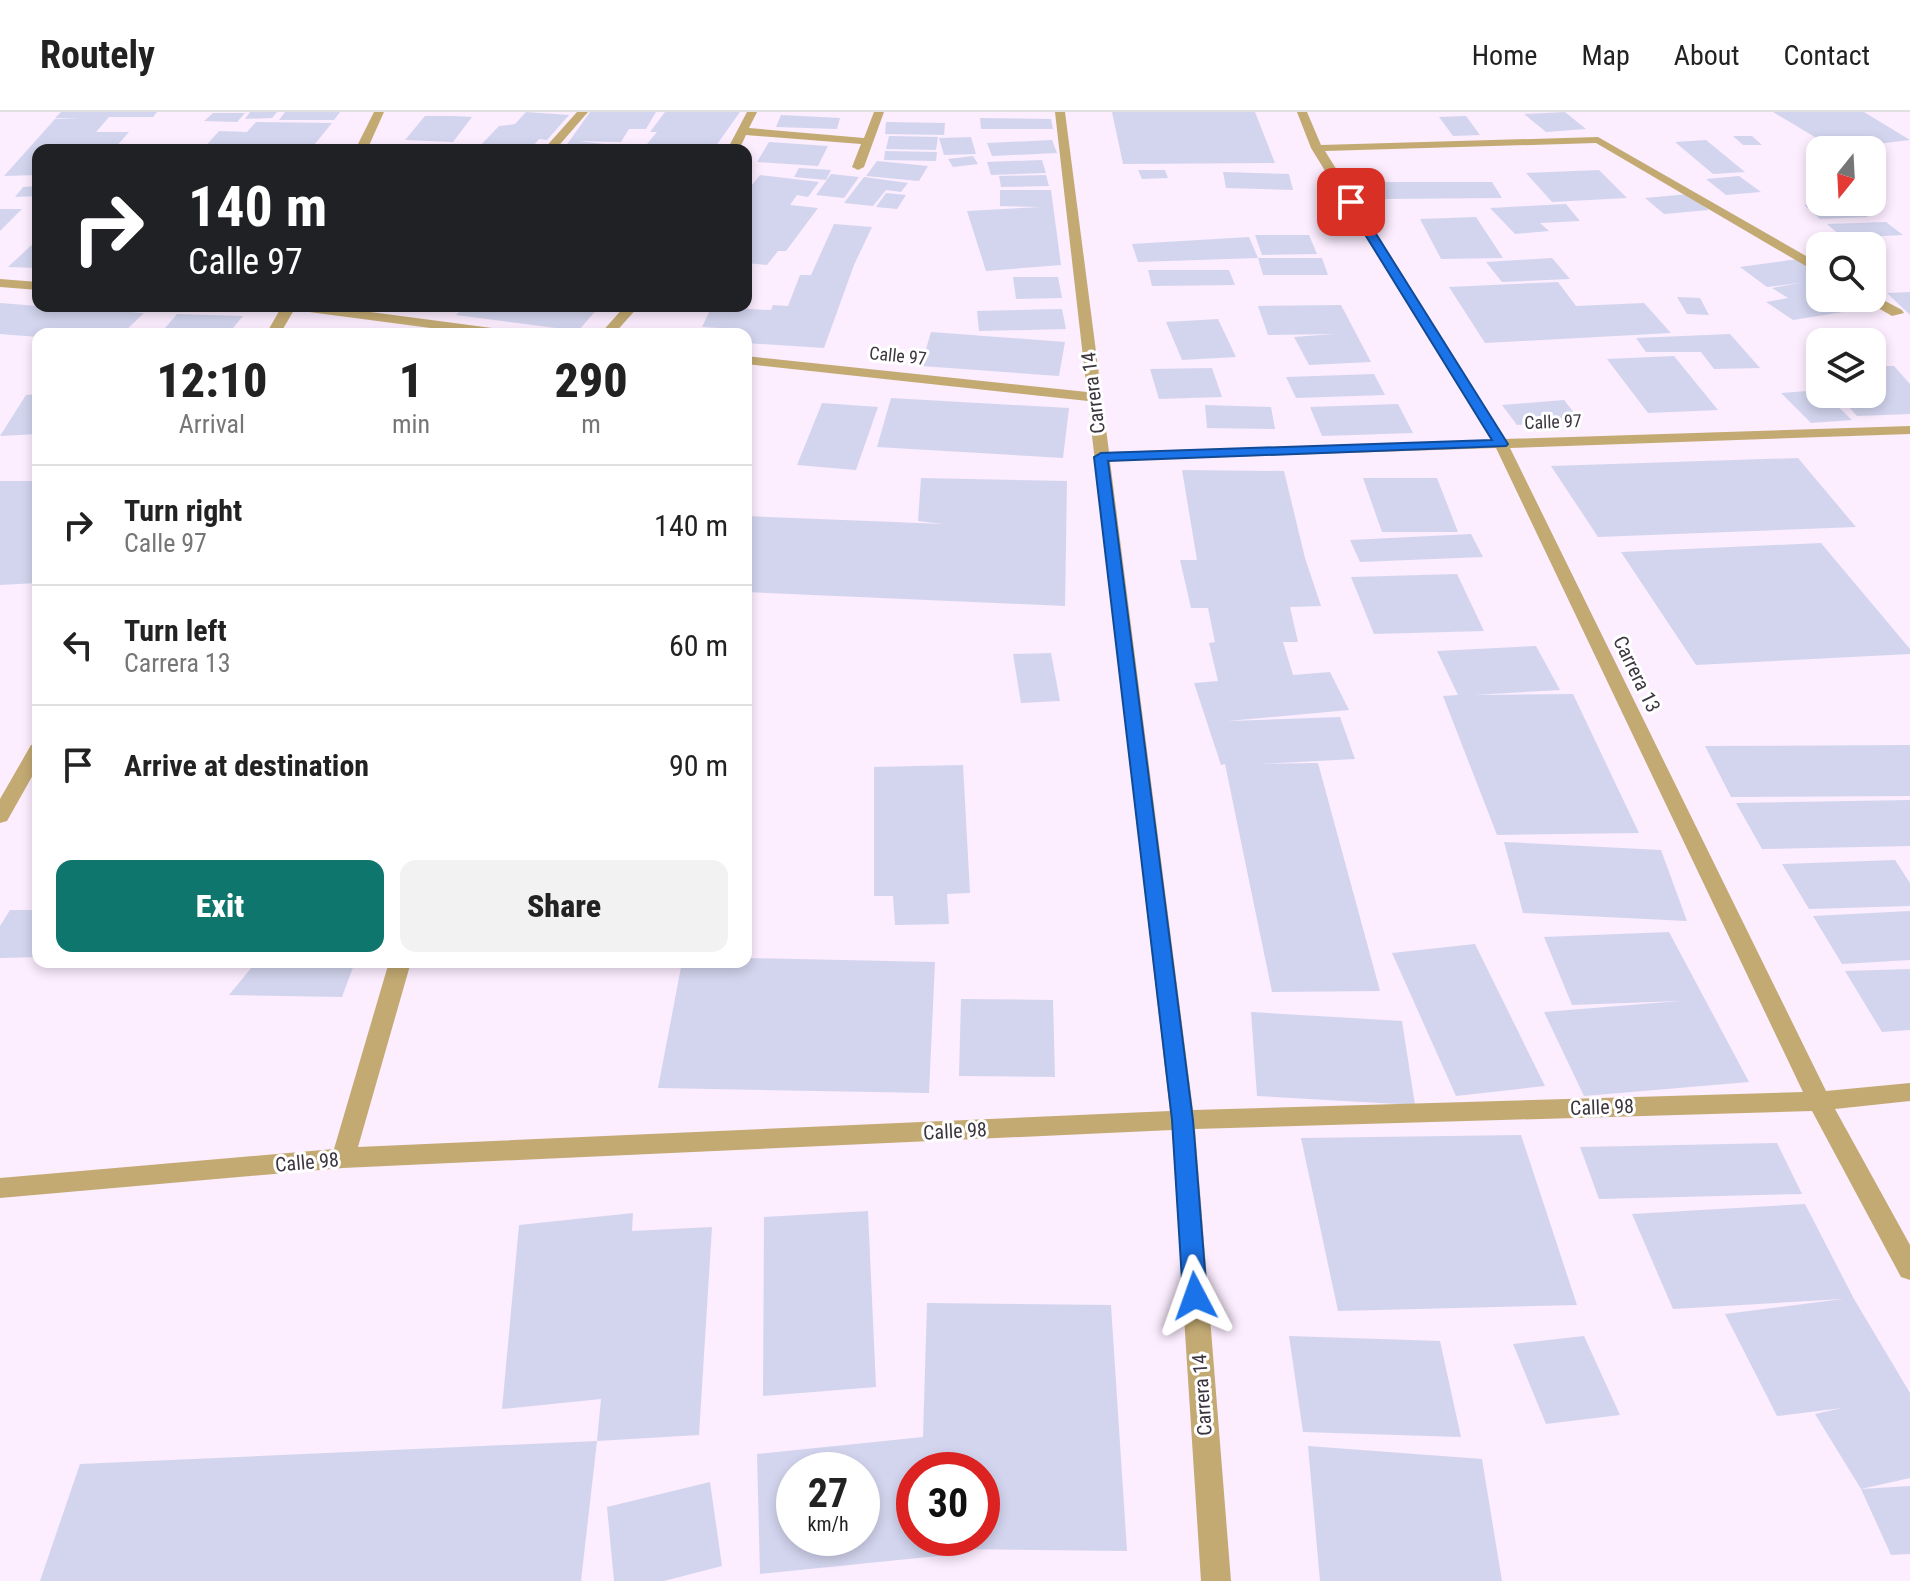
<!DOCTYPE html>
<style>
:root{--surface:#fff;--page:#f2f2f2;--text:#222;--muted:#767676;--line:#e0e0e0;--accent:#0f766e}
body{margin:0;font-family:"Roboto Condensed",sans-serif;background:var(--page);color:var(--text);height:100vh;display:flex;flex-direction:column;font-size:30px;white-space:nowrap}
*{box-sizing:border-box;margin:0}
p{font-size:26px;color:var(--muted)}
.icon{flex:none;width:44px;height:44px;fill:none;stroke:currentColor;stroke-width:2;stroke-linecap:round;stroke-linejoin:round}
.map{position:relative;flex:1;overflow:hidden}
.details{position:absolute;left:32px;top:216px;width:720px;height:640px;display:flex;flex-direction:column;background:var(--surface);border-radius:16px;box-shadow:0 4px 12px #0003}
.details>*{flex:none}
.hud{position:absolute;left:32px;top:32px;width:720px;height:168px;border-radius:16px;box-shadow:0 4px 12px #0003;background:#202124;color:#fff;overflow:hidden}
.needle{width:52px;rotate:198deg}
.buttons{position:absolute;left:1806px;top:24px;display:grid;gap:16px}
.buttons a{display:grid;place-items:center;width:80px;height:80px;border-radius:16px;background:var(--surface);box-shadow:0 4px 12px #0003;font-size:40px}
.speed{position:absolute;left:776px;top:1340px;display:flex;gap:16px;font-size:40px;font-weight:700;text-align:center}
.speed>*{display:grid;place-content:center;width:104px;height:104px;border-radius:50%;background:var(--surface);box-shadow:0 4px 12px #0003;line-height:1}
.speed small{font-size:20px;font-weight:400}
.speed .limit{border:12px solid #d22;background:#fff;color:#111}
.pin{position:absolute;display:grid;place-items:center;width:68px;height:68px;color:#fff;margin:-34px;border-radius:16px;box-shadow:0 4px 12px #0006}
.me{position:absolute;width:88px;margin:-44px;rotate:356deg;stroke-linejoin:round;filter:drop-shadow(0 0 6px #0008)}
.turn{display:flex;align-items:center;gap:28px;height:168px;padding:0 24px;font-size:36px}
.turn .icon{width:104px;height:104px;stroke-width:2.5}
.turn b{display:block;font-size:56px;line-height:68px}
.eta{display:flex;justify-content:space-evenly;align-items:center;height:136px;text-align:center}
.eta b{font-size:48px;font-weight:800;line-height:56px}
.button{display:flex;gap:16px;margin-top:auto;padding:16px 24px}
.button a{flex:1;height:92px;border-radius:16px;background:var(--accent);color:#fff;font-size:32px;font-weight:800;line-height:92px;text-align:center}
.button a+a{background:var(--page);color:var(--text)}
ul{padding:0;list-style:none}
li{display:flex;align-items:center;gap:24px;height:120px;padding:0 24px;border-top:2px solid var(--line)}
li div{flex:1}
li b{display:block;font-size:30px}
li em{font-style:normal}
header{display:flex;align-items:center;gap:48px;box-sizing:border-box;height:112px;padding:0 40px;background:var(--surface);border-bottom:2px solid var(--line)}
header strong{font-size:38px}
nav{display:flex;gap:44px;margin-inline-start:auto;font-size:28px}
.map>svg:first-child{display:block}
.building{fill:#d3d5ef;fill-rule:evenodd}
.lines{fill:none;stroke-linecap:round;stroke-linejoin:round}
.street{fill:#c3aa73;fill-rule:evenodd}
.route{fill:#1a73e8;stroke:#114b97;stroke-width:2}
.labels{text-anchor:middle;stroke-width:6;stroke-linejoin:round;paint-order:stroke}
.far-street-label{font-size:18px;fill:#3d363f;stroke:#fff}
.street-label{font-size:20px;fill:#3d363f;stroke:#fff}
</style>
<header>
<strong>Routely</strong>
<nav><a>Home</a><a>Map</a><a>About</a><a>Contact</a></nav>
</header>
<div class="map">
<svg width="1910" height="1469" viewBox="0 0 1910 1469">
<rect width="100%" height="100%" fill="#fcedff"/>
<path class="building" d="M61,0H157L153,5H109L96,20H129L115,36L38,38V63L4,64L55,7H79L55,6Z
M250,0H277L272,6L245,7Z
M285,0H340L334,8H279Z
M526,0L569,3L547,28L539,27L530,38H476L499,14L515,12Z
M590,0H656L646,17H629L621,30L577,29L624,34L620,38H563Z
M665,0H740L713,38H642L657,20H650Z
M1112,0H1255L1275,51L1123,52Z
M1565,0L1586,17L1546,20L1524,2Z
M1773,0H1864L1910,28L1835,37Z
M213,1H245L237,10L204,9Z
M781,3L840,6L837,17L776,15Z
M425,4H453L472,5L453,30L405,28Z
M1466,4L1480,23L1453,24L1439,5Z
M980,6L1051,7L1053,17H981Z
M256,10L332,11L310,38H202L219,19L247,20Z
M886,10L945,11L944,23L885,22Z
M889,24L938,25L936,38L886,37Z
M1733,24H1752L1762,33H1743Z
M971,25L976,42L944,43L939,26Z
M1052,28L1057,41L992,44L987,31Z
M1706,28L1745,60L1713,62L1675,30Z
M769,30L828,34L818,54L757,50Z
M885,39L937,40L936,49L884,48Z
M973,44L978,52L953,55L948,47Z
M1042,48L1046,61L991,63L987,50Z
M877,49L928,54L919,69L866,64Z
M799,56L831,58L826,68L794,65Z
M1138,58H1165L1168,66L1142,67Z
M1599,58L1627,86L1552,90L1526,61Z
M1223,60L1289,62L1293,78L1226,76Z
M831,62L859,65L844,86L816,83Z
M760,63L819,70L808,85L797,83L790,93L818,96L786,139H778L767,153L746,151V80Z
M1046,63L1049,74L1001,75L999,64Z
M1739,64L1761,80L1726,83L1706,67Z
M864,65L908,71L901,80L886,78L873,94L844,91Z
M1374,70H1492L1502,86L1383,87Z
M38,74V84L15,85L23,75Z
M1000,78H1051L1061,153L986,159L967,99L1040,95L1000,94Z
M886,81L906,83L897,97L876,95Z
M1689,82L1709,98L1664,102L1645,86Z
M1851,91L1868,105L1820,107L1804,93Z
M1566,92L1580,109L1540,111L1549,119L1515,122L1490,96Z
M0,97H22L0,119Z
M1476,105L1503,146L1441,147L1420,107Z
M1886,110L1903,123L1843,126L1827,112Z
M834,112L872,115L854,153L824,236L746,231V222H737L739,217L702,215L712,194H746V189L750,190L747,197L771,198L773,193L788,194L800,163H811Z
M1255,123H1309L1317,142L1262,143Z
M1249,125L1258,146L1138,150L1132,132Z
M38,127V156L8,155Z
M1258,146H1322L1328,163H1263Z
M1552,146L1570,167L1502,170L1486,150Z
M1798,147L1820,164V167L1811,169L1820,175V186H1845L1862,197L1793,208L1766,190L1788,186L1772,176L1800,171L1767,175L1740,155Z
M1148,158H1229L1235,173L1152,174Z
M1013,165H1058L1062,186L1016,187Z
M1558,170L1576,194L1644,191L1671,221L1485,231L1449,175Z
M1910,180V203L1887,181Z
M1677,185L1700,186L1709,203L1687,202Z
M0,191L38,194L144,201L122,222H38V225L0,222Z
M1341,193L1371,250L1309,253L1294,225L1334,222L1268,223L1258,194Z
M465,194H600L578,219L456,203Z
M1062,197L1066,217L979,219L977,199Z
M177,202L209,203L243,204L228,222H160Z
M1218,207L1236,245L1182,248L1166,210Z
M931,220L1065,230L1059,264L921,254Z
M1730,222L1760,256L1714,257L1701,240H1646L1636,226Z
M1674,244L1718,298L1648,301L1607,247Z
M1872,254H1894L1910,272V302L1857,304L1837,282H1871L1879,291L1872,281Z
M1212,256L1222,285L1159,287L1150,257Z
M1374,262L1385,283L1296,286L1286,265Z
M1820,278V282H1825L1852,308L1811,311L1781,281Z
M38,282V322L0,324L26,283Z
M891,286L1069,296L1063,346L877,335Z
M1564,288L1580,308L1517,313L1502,293Z
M822,291L878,295L856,358L797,353Z
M1398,292L1413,321L1322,324L1310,295Z
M1205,293L1271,295L1275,317L1207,316Z
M1798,346L1856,415L1598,425L1551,354Z
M1182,358L1284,359L1305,446L1321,494L1290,495L1298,530H1283L1293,563L1330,560L1349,598L1228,609L1340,605L1355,647L1260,652L1318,651L1380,879L1272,880L1225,652L1221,653L1194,571L1218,569L1209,531L1215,530L1208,496H1191L1180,448H1197Z
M921,366L1067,369L1065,494L746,480V404L943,412L918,409Z
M1363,366H1437L1458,420H1382Z
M0,369H38V471L0,473Z
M1471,422L1483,445L1360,450L1350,428Z
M1821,431L1910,537V542L1696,553L1621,440Z
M1457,462L1484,519L1374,522L1351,465Z
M1536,534L1560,578L1474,583L1573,582L1639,721L1497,723L1443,584L1458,583L1437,539Z
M1051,541L1060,589L1021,591L1013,542Z
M1910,633V684L1731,685L1705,634Z
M963,653L970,781L947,782L949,812L895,813L893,784H874V655Z
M1910,688V734L1762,737L1736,691Z
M1504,730L1661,738L1687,809L1523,801Z
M1895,748L1910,771V794L1809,797L1782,752Z
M10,798H38V845L0,846V814Z
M1910,799V848L1842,852L1813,804Z
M1669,820L1749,970L1584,984L1544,900L1680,889L1572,893L1544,825Z
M1475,832L1545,974L1456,984L1392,841Z
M746,846L935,850L929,981L658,976L682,850H746Z
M256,850H355L342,885L229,883Z
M1910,857V918L1882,920L1845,859Z
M961,887L1053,888L1055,965L959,964Z
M1251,900L1402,909L1415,993L1257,984Z
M1521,1023L1577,1193L1338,1199L1301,1026Z
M1777,1031L1802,1082L1599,1087L1580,1035Z
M1805,1092L1854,1187L1910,1281V1366L1861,1377L1815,1302L1842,1296L1777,1304L1725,1202L1843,1187L1673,1197L1632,1102Z
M868,1099L876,1275L763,1284L764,1105Z
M633,1101L632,1119L712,1115L699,1323L597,1329L601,1287L502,1297L519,1113Z
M927,1191L1111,1193L1127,1439L958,1437V1442L760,1462L757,1342L923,1325ZM794,1358H862V1426H794ZM914,1358H982V1426H914Z
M1289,1224L1440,1229L1461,1325L1303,1320Z
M1584,1224L1620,1303L1546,1312L1513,1232Z
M597,1329L581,1469H40L80,1352Z
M1308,1334L1482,1347L1502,1469H1320Z
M710,1370L722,1454L664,1469H614L607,1395Z
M1910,1374V1442L1891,1443L1861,1377Z"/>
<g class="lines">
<path class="street" d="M374,0H384L367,38H355Z
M577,0H588L555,38H543Z
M747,0H757L749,16L864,26L874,0H884L864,55L858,58L852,55L861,32L746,23L739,38H727Z
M1055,0H1065L1109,340L1491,328L1311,36L1297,0H1307L1321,33L1598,25L1820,152V161L1816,160L1596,31L1325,39L1505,327L1910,314V322L1510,336L1826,979L1910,971V989L1835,997L1910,1133V1168L1901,1165L1812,999L1195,1017L1231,1469H1201L1172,1018L343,1056L0,1086V1066L334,1037L389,850H411L358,1035L1170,999L1088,289L746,252V244L1087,280ZM1496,336L1803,980L1193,998L1110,349Z
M0,167L38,170V178L0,175Z
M1872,182L1902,198L1904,201L1892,204L1866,189L1864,186H1872Z
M282,194H325L507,218L514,222H476L294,198L280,222H266Z
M625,194H639L614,222H600Z
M38,631V654L7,709L0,711V687L31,633Z"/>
</g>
<path class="route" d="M1351,86L1356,90L1508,332L1506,334L1108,349L1193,1008L1207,1184L1203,1192L1195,1195L1187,1192L1183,1184L1172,1008L1094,345L1101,341L1492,328L1345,90Z"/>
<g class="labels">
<g class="far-street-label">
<text transform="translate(898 244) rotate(6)" y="6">Calle 97</text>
<text transform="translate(1553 310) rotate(-2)" y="6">Calle 97</text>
</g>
<g class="street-label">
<text transform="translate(1093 281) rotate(-97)" y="7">Carrera 14</text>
<text transform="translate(1637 562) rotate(64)" y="7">Carrera 13</text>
<text transform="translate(1602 995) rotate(-2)" y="7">Calle 98</text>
<text transform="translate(955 1019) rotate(-3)" y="7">Calle 98</text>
<text transform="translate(307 1050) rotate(-5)" y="7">Calle 98</text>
<text transform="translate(1202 1283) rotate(-94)" y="7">Carrera 14</text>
</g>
</g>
</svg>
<div class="buttons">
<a><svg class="needle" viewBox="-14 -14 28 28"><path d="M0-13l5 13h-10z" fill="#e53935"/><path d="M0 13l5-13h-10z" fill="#767676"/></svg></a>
<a><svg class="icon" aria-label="search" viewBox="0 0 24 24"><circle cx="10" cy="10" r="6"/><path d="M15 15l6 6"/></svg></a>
<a><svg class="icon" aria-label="layers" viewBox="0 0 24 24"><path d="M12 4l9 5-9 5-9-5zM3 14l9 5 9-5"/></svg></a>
</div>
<div class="speed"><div>27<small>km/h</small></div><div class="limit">30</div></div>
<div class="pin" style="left:1351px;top:90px;background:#d93025"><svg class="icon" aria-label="arrive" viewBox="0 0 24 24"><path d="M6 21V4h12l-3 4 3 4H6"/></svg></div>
<svg class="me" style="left:1195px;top:1184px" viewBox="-20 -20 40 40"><path d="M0-17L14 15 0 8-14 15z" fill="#1a73e8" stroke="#fff" stroke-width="4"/></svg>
<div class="hud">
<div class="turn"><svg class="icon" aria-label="right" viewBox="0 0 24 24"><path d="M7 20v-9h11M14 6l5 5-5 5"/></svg><div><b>140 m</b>Calle 97</div></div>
</div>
<section class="details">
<div class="eta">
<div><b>12:10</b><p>Arrival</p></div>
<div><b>1</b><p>min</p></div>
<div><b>290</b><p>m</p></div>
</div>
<ul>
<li><svg class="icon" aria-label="right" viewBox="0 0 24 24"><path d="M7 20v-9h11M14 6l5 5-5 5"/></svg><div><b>Turn right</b><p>Calle 97</p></div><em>140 m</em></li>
<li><svg class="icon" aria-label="left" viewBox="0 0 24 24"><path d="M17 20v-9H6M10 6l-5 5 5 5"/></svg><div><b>Turn left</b><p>Carrera 13</p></div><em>60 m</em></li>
<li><svg class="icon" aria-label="arrive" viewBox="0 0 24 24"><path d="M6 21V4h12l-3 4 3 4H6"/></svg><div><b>Arrive at destination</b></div><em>90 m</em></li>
</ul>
<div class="button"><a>Exit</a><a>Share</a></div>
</section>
</div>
